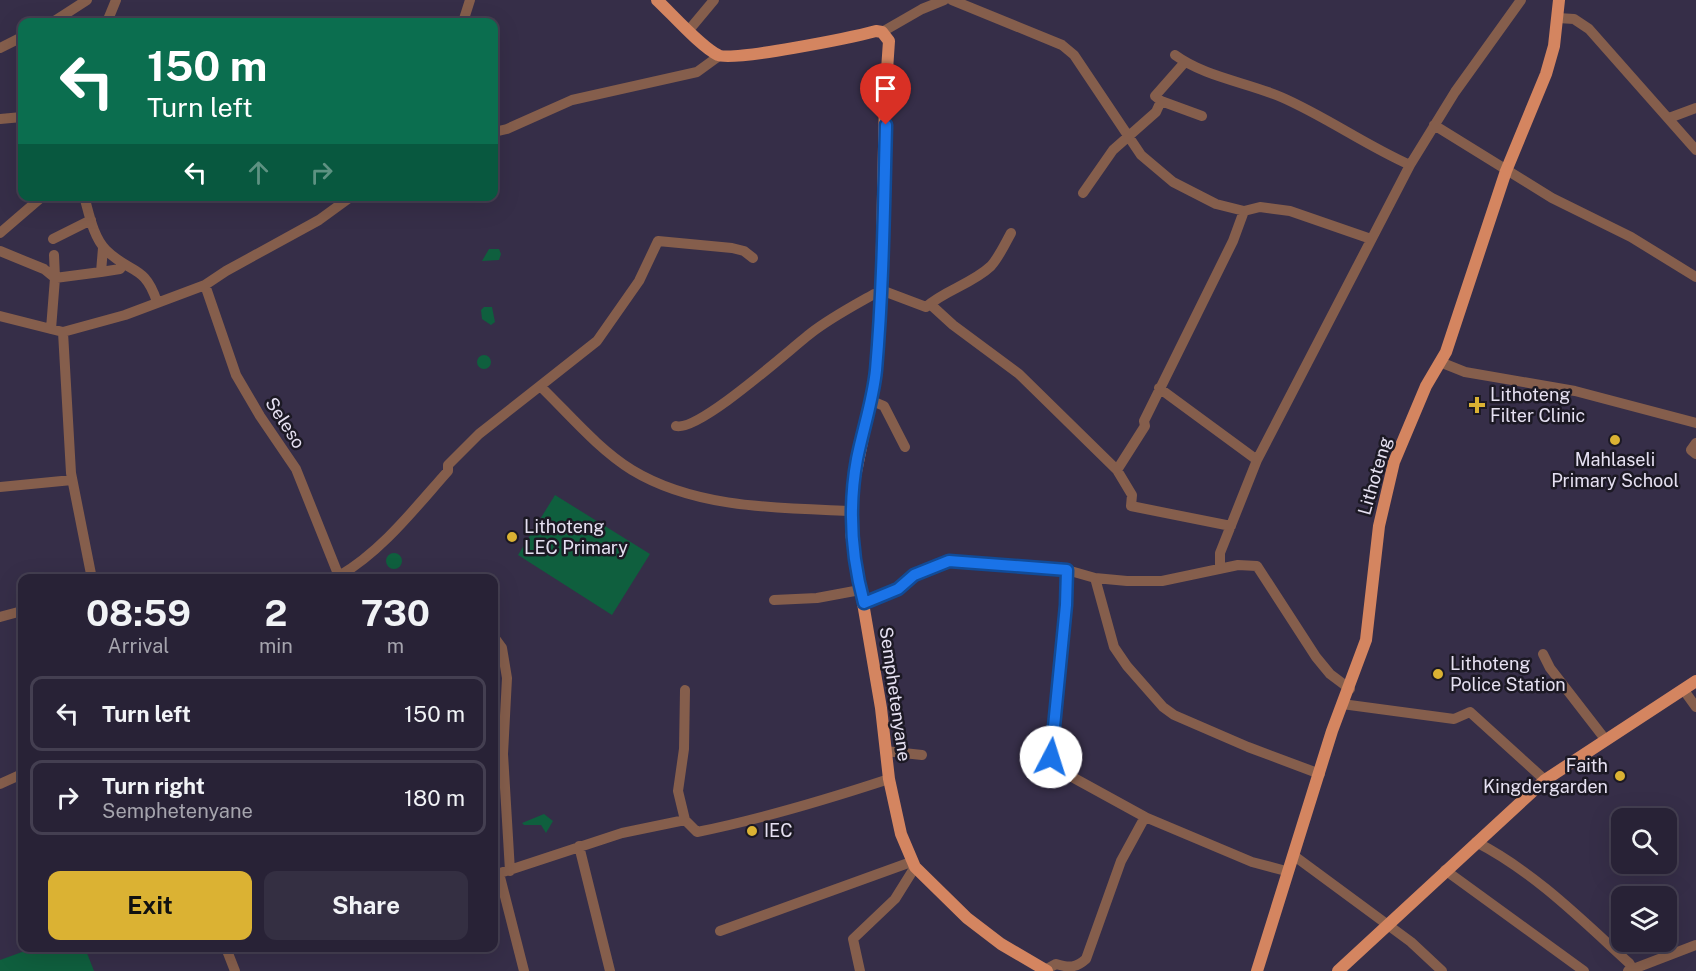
<!DOCTYPE html>
<style>
:root{--surface:#282236;--page:#342f42;--text:#f1f3f6;--muted:#a5a4ad;--line:#443f51;--accent:#dbb233}
body{margin:0;font-family:"Public Sans",sans-serif;background:var(--page);color:var(--text);height:100vh;display:flex;flex-direction:column;font-size:22px;white-space:nowrap}
*{box-sizing:border-box;margin:0}
p{font-size:20px;color:var(--muted)}
.icon{flex:none;width:33px;height:33px;fill:none;stroke:currentColor;stroke-width:2;stroke-linecap:round;stroke-linejoin:round}
.map{position:relative;flex:1;overflow:hidden}
.drawer{position:absolute;left:18px;top:574px;width:480px;height:378px;display:flex;flex-direction:column;background:var(--surface);border-radius:12px;box-shadow:0 6px 24px #0002,0 0 0 2px var(--line)}
.drawer>*{flex:none}
.top-card{position:absolute;left:18px;top:18px;width:480px;height:183px;border-radius:12px;box-shadow:0 6px 24px #0002,0 0 0 2px var(--line);background:#0b6e4f;color:#fff;overflow:hidden}
.fabs{position:absolute;left:1611px;top:808px;display:grid;gap:12px}
.fabs a{display:grid;place-items:center;width:66px;height:66px;border-radius:12px;background:var(--surface);box-shadow:0 6px 24px #0002,0 0 0 2px var(--line);font-size:30px}
.pin{position:absolute;display:grid;place-items:center;width:51px;height:51px;color:#fff;margin:-62px -26px;border-radius:50% 50% 50% 0;rotate:-45deg;box-shadow:0 0 6px #0007}
.pin .icon{rotate:45deg}
.me{position:absolute;width:66px;margin:-33px;rotate:5deg;stroke-linejoin:round;filter:drop-shadow(0 0 4px #0008)}
.turn{display:flex;align-items:center;gap:21px;height:126px;padding:0 30px;font-size:27px}
.turn .icon{width:78px;height:78px;stroke-width:2.5}
.turn b{display:block;font-size:42px;line-height:51px}
.lanes{display:flex;align-items:center;height:57px;padding:0 30px;background:#0003;justify-content:center;gap:30px;direction:ltr}
.lanes .off{opacity:.35}
.eta{display:flex;justify-content:space-evenly;align-items:center;height:102px;text-align:center}
.eta b{font-size:36px;font-weight:700;line-height:42px}
.cta{display:flex;gap:12px;margin-top:auto;padding:12px 30px}
.cta a{flex:1;height:69px;border-radius:12px;background:var(--accent);color:#111;font-size:24px;font-weight:700;line-height:69px;text-align:center}
.cta a+a{background:var(--page);color:var(--text)}
ul{padding:0;list-style:none}
li{display:flex;align-items:center;gap:18px;height:75px;margin:0 12px 9px;padding:0 18px;border:3px solid var(--line);border-radius:12px}
li div{flex:1}
li b{display:block;font-size:22px}
li em{font-style:normal}
.map>svg:first-child{display:block}
.green{fill:#0f5f3e}
.lines{fill:none;stroke-linecap:round;stroke-linejoin:round}
.minor{stroke:#855e4c;stroke-width:10}
.major{stroke:#d48560;stroke-width:12}
.route-casing{stroke:#114b97;stroke-width:15}
.route{stroke:#1a73e8;stroke-width:10}
.poi-dot{fill:#dbb233;stroke:#1c1924;stroke-width:2}
.labels{text-anchor:middle;stroke-width:5;stroke-linejoin:round;paint-order:stroke}
.poi-label{font-size:18px;fill:#e5e0f1;stroke:#1c1924;text-anchor:start}
.street-label{font-size:18px;fill:#e5e0f1;stroke:#1c1924}
</style>
<div class="map">
<svg width="1696" height="971" viewBox="0 0 1696 971">
<rect width="100%" height="100%" fill="#362e48"/>
<path class="green" d="M489,249H499L501,254L499,260L482,261Z
M484,307H492L495,322L491,325L482,319L481,310Z
M477 362a7 7 0 1 1 14 0a7 7 0 1 1-14 0Z
M555,495L650,554L612,615L518,555Z
M386 561a8 8 0 1 1 16 0a8 8 0 1 1-16 0Z
M544,814L553,821L546,833L541,825H524L522,823Z
M33,948H85L94,971H0V960Z"/>
<g class="lines">
<path class="minor" d="M952,0L1062,45L1074,55L1141,155L1173,182L1216,204L1244,211L1260,207L1290,211L1371,239
M1558,18L1574,19L1589,29L1696,150
M53,22L87,0
M107,22L116,0
M463,22L470,0
M689,30L714,0
M882,32L922,9L944,0
M0,48L22,37
M1175,55C1205,77 1246,82 1281,97C1325,116 1365,145 1410,165
M1185,62L1155,96L1161,101L1202,116
M1669,118L1696,108
M0,119L22,117
M1434,125L1552,198L1631,237L1696,277
M494,132L507,129L572,100L697,72L719,56
M1083,193L1113,150L1156,112L1161,101
M84,196C89,213 93,237 106,250C130,274 145,264 157,302
M0,233L43,196
M53,239L91,220
M0,251L44,269L55,278L51,329
M54,255L55,278L101,272L103,248
M101,272L120,269L123,265
M205,285L236,375L260,416L296,469L340,579
M881,290L926,307C945,290 972,284 991,266C999,257 1005,244 1011,233
M930,304L953,325L1019,374L1117,470
M0,316L63,332L125,315L205,285L226,271L319,220L352,196
M63,332L71,473L92,579
M1440,362L1465,372L1575,391L1696,423
M540,386L597,341L639,281L658,241L732,248L744,251L753,258
M1159,388L1257,460
M872,401L884,406L905,447
M676,426C699,432 790,349 811,333C830,318 853,306 874,294H881
M1696,443L1691,450L1696,454
M0,487L72,480
M1231,526L1131,506L1132,495L1117,470L1145,426L1144,421L1233,241L1244,211
M1220,568V553L1257,460L1410,165L1455,92L1521,0
M1067,570L1066,605L1051,757L1063,772L1145,817
M339,576C382,551 415,508 448,471V465L479,434L540,386C569,414 598,449 632,470C696,509 780,508 852,511
M1095,578L1114,647L1127,666L1163,707L1174,715L1248,747L1320,774
M774,600L817,598L860,590
M864,603L898,589L914,575L949,561L1067,570L1095,578L1127,581H1162L1238,565L1257,566L1316,657L1330,674L1350,689
M0,617L22,611
M494,637L502,648L507,678L503,754L510,871
M1543,654L1550,668L1605,739
M1683,689L1696,707
M1342,704L1454,719L1470,712L1545,780
M885,751L922,755
M0,784L22,774
M685,820L678,791L684,749L685,690
M1476,842C1533,871 1582,920 1629,963L1634,971
M579,846L610,971
M1293,855L1411,942L1442,971
M1445,870L1584,971
M499,873L524,971
M494,875L622,833L685,820L697,832C762,819 825,800 889,779
M720,931L911,862
M226,948L235,971
M1045,970L1056,964C1069,968 1076,968 1086,959L1121,861L1145,817L1252,862L1286,871
M860,971L853,939L895,899L915,867
M1628,971L1696,945"/>
<path class="major" d="M657,0C672,14 701,47 718,55C732,62 854,37 876,31L882,32L889,41L885,99L881,290L876,372L853,487L851,533L881,708L889,779L901,834L915,867L967,918L1001,944L1047,971
M1257,971L1332,731L1366,640L1379,526L1394,462L1426,386L1446,352L1506,171L1546,74L1554,46L1559,0
M1338,971L1545,780L1696,681"/>
</g>
<g class="lines">
<g class="route-casing">
<path id="route" d="M886,125C884,206 883,289 876,370C873,400 863,429 857,459C848,508 851,555 864,603L898,589L914,575L949,561L1067,570L1066,605L1051,757"/>
</g>
<use href="#route" class="route"/>
</g>
<g class="poi-dot">
<path d="M1474 396h6v6h6v6h-6v6h-6v-6h-6v-6h6z"/>
<circle cx="1615" cy="440" r="6"/>
<circle cx="512" cy="537" r="6"/>
<circle cx="1438" cy="674" r="6"/>
<circle cx="1620" cy="776" r="6"/>
<circle cx="752" cy="831" r="6"/>
</g>
<g class="labels">
<g class="poi-label">
<text x="1490" y="401">Lithoteng<tspan x="1490" dy="21">Filter Clinic</tspan></text>
<text x="1615" y="466" text-anchor="middle">Mahlaseli<tspan x="1615" dy="21">Primary School</tspan></text>
<text x="524" y="533">Lithoteng<tspan x="524" dy="21">LEC Primary</tspan></text>
<text x="1450" y="670">Lithoteng<tspan x="1450" dy="21">Police Station</tspan></text>
<text x="1608" y="772" text-anchor="end">Faith<tspan x="1608" dy="21">Kingdergarden</tspan></text>
<text x="764" y="837">IEC</text>
</g>
<g class="street-label">
<text transform="translate(285 423) rotate(57)" y="6">Seleso</text>
<text transform="translate(1375 476) rotate(-74)" y="6">Lithoteng</text>
<text transform="translate(895 694) rotate(82)" y="6">Semphetenyane</text>
</g>
</g>
</svg>
<div class="fabs">
<a><svg class="icon" aria-label="search" viewBox="0 0 24 24"><circle cx="10" cy="10" r="6"/><path d="M15 15l6 6"/></svg></a>
<a><svg class="icon" aria-label="layers" viewBox="0 0 24 24"><path d="M12 4l9 5-9 5-9-5zM3 14l9 5 9-5"/></svg></a>
</div>
<div class="pin" style="left:886px;top:125px;background:#d93025"><svg class="icon" aria-label="arrive" viewBox="0 0 24 24"><path d="M6 21V4h12l-3 4 3 4H6"/></svg></div>
<svg class="me" style="left:1051px;top:757px" viewBox="-20 -20 40 40"><circle r="19" fill="#fff"/><path d="M0-13L10 11 0 6-10 11z" fill="#1a73e8"/></svg>
<div class="top-card">
<div class="turn"><svg class="icon" aria-label="left" viewBox="0 0 24 24"><path d="M17 20v-9H6M10 6l-5 5 5 5"/></svg><div><b>150 m</b>Turn left</div></div>
<div class="lanes"><svg class="icon" aria-label="left" viewBox="0 0 24 24"><path d="M17 20v-9H6M10 6l-5 5 5 5"/></svg><svg class="icon off" aria-label="ahead" viewBox="0 0 24 24"><path d="M12 20V5M6 11l6-6 6 6"/></svg><svg class="icon off" aria-label="right" viewBox="0 0 24 24"><path d="M7 20v-9h11M14 6l5 5-5 5"/></svg></div>
</div>
<section class="drawer">
<div class="eta">
<div><b>08:59</b><p>Arrival</p></div>
<div><b>2</b><p>min</p></div>
<div><b>730</b><p>m</p></div>
</div>
<ul>
<li><svg class="icon" aria-label="left" viewBox="0 0 24 24"><path d="M17 20v-9H6M10 6l-5 5 5 5"/></svg><div><b>Turn left</b></div><em>150 m</em></li>
<li><svg class="icon" aria-label="right" viewBox="0 0 24 24"><path d="M7 20v-9h11M14 6l5 5-5 5"/></svg><div><b>Turn right</b><p>Semphetenyane</p></div><em>180 m</em></li>
</ul>
<div class="cta"><a>Exit</a><a>Share</a></div>
</section>
</div>
